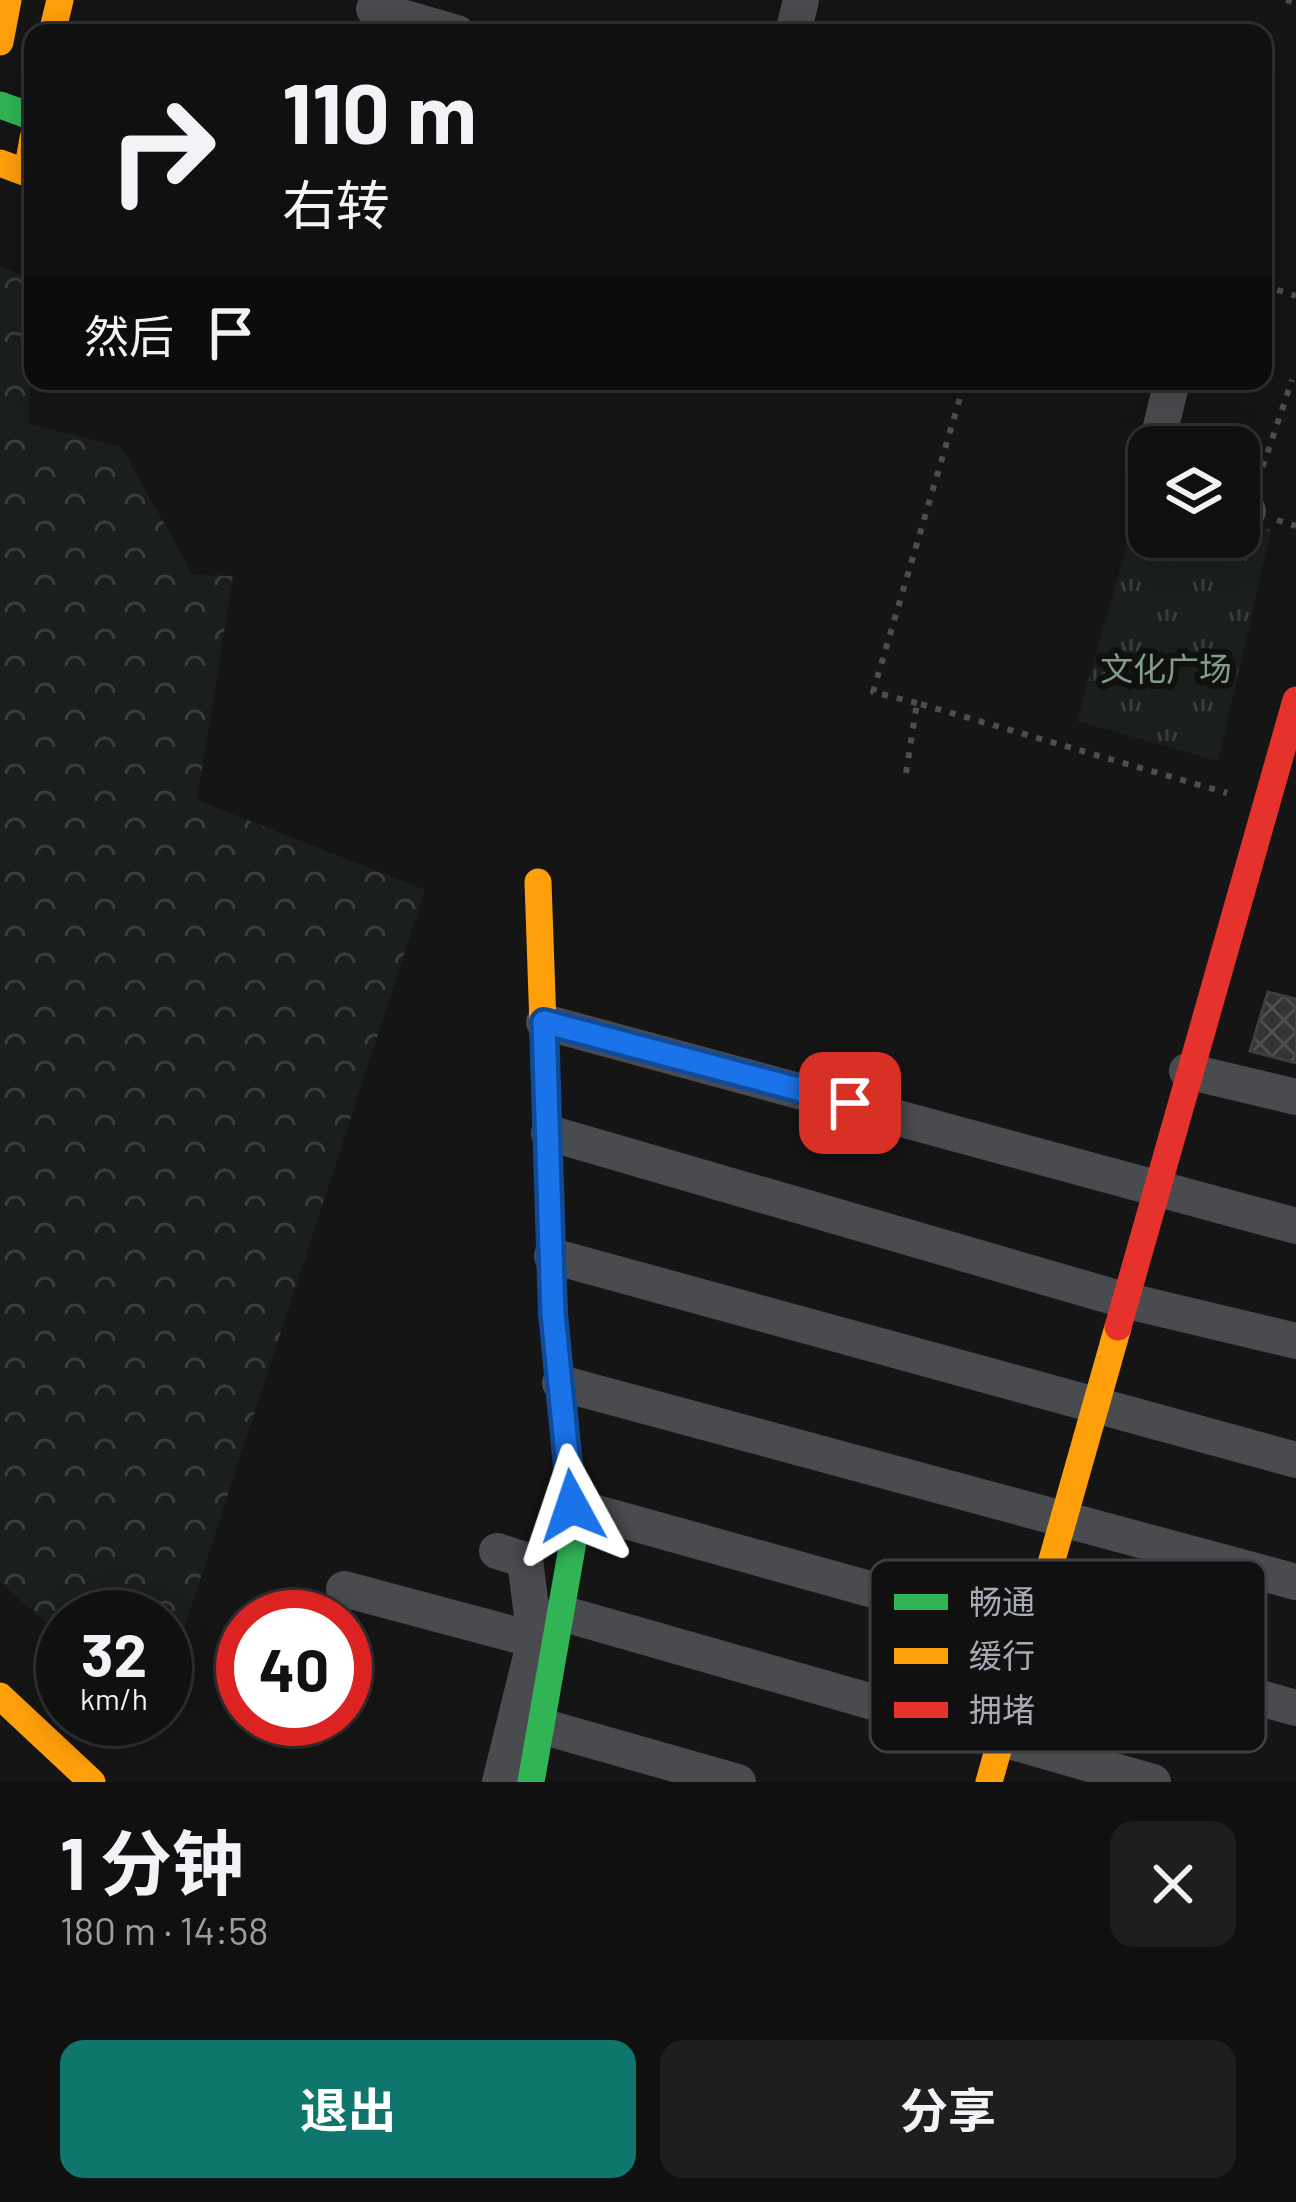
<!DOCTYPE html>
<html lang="zh">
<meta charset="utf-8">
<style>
:root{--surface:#101010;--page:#1e1e1e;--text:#f1f3f6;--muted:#9c9d9f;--line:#303030;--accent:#0f766e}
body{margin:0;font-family:Barlow,"Noto Sans SC",sans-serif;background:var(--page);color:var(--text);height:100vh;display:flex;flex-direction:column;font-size:45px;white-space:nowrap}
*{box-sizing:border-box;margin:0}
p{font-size:39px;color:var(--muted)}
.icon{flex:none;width:66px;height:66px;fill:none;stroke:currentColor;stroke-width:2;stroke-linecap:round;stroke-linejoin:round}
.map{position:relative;height:1782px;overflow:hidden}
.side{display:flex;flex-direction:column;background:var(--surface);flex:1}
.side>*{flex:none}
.guide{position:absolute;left:24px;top:24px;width:1248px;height:366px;border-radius:24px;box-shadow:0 6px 30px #0003,0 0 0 3px var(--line);background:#101010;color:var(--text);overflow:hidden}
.fabs{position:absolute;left:1128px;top:426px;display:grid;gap:24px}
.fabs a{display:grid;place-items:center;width:132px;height:132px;border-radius:24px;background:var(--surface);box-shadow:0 6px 30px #0003,0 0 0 3px var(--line);font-size:60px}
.speed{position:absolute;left:36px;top:1590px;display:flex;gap:24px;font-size:60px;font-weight:700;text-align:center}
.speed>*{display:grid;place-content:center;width:156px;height:156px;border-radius:50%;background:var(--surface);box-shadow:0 6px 30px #0003,0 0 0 3px var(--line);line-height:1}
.speed small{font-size:30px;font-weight:400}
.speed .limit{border:18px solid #d22;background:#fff;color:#111}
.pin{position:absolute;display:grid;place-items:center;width:102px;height:102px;color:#fff;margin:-51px;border-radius:24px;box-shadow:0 6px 18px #0006}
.me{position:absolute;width:132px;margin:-66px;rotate:355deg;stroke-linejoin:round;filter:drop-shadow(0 0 9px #0008)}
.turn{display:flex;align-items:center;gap:42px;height:252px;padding:0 60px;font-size:54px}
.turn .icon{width:156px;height:156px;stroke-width:2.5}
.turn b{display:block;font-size:84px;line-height:102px}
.then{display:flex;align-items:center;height:114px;padding:0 60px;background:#0003;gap:24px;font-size:45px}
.round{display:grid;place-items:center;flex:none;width:126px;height:126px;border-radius:24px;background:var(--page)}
.summary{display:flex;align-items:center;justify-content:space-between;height:204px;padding:0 60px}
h1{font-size:72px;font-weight:700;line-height:90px}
.cta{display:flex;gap:24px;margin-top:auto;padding:24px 60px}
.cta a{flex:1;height:138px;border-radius:24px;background:var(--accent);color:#fff;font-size:48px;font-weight:700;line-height:138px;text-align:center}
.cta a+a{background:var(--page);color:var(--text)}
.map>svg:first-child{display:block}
.forest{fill:url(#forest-crowns)}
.park{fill:url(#park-tufts)}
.building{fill:url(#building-cross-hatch);stroke:#3e3f42;stroke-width:3}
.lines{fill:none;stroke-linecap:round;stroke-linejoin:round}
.path{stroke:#4c4d4f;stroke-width:6;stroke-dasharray:6 9;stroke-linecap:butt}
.street{stroke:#4a4b4e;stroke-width:36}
.fast{stroke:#30b455;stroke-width:27}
.slow{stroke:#ff9f0a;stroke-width:27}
.jam{stroke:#e5322d;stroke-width:27}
.route-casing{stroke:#114b97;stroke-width:30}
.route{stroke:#1a73e8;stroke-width:21}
.labels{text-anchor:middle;stroke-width:12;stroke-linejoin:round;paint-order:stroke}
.park-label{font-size:33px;fill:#829e86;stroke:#101011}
.key{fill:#101011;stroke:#3e3e42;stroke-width:3}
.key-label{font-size:33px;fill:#a8abb5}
</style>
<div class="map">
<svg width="1296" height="1782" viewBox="0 0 1296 1782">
<defs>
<pattern id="forest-crowns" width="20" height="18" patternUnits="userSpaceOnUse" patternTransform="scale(3)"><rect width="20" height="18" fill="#1b1f1c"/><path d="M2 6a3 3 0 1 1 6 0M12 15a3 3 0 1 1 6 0" fill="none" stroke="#393d3b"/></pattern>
<pattern id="park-tufts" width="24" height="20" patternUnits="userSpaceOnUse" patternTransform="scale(3)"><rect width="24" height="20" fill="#1b1f1c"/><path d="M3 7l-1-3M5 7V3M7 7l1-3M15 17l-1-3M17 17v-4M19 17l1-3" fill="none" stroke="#393d3b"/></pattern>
<pattern id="building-cross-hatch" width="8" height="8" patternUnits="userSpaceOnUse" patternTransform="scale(3)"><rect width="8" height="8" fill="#333336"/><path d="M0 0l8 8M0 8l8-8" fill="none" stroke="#4e4e51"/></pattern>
</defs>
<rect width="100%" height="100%" fill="#151516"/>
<path class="forest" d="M0,266L33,279L29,424L121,447L193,575L233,576L197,800L425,890L165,1687V1617H63V1638L0,1582Z"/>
<path class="park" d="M1142,493L1149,495V537H1239V521L1271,530L1218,761L1077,721Z"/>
<path class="building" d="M1268,992L1296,999V1063L1250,1051Z"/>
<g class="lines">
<path class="path" d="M1286,0L1296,3
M1263,285L1296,296
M1258,481L1292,380
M1277,520L1296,526
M917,703L873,692L965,381
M906,773L917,703L1227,793"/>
<path class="street" d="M374,9L457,33
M793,33L801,0
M1156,447L1172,381
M1149,474V475
M1239,508L1248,511
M544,1022L1296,1226
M1187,1071L1296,1097
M549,1133L1124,1300L1296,1341
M552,1256L1296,1460
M560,1383L1296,1582
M572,1506L1296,1708
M497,1551L525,1560L535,1640L500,1782
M344,1589L535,1640
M561,1613L1153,1782
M541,1726L738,1782"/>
<path class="fast" d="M0,105L33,117
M531,1782L574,1536L553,1313"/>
<path class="slow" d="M52,33L60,0
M0,42L8,0
M0,163L27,173L33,138
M538,882L553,1313
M0,1696L92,1782
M989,1782L1118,1327"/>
<path class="jam" d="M1118,1327L1296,700"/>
</g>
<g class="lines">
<g class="route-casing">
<path id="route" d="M572,1506L553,1314L544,1022L850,1103"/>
</g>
<use href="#route" class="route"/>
</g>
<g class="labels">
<g class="park-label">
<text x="1166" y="681">文化广场</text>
</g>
</g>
<rect x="870" y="1560" width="396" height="192" rx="18" class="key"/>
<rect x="894" y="1594" width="54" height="16" fill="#30b455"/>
<rect x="894" y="1648" width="54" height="16" fill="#ff9f0a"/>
<rect x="894" y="1702" width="54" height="16" fill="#e5322d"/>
<g class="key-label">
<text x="969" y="1614">畅通</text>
<text x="969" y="1668">缓行</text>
<text x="969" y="1722">拥堵</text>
</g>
</svg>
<div class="fabs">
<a><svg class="icon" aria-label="layers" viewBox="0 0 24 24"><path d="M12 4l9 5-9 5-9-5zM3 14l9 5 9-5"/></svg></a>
</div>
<div class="speed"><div>32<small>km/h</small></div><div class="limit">40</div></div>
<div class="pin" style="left:850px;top:1103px;background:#d93025"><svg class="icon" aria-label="arrive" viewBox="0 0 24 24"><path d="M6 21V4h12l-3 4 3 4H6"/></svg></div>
<svg class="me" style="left:572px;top:1506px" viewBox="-20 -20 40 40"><path d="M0-17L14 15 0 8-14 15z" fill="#1a73e8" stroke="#fff" stroke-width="4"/></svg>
<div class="guide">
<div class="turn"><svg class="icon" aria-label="right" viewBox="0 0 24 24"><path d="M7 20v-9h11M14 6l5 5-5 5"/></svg><div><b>110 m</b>右转</div></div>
<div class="then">然后<svg class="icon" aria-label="arrive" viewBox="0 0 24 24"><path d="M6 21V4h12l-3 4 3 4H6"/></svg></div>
</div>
</div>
<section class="side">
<div class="summary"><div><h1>1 分钟</h1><p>180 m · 14:58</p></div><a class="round"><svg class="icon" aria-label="close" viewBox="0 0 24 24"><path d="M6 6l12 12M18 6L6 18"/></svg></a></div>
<div class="cta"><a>退出</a><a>分享</a></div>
</section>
